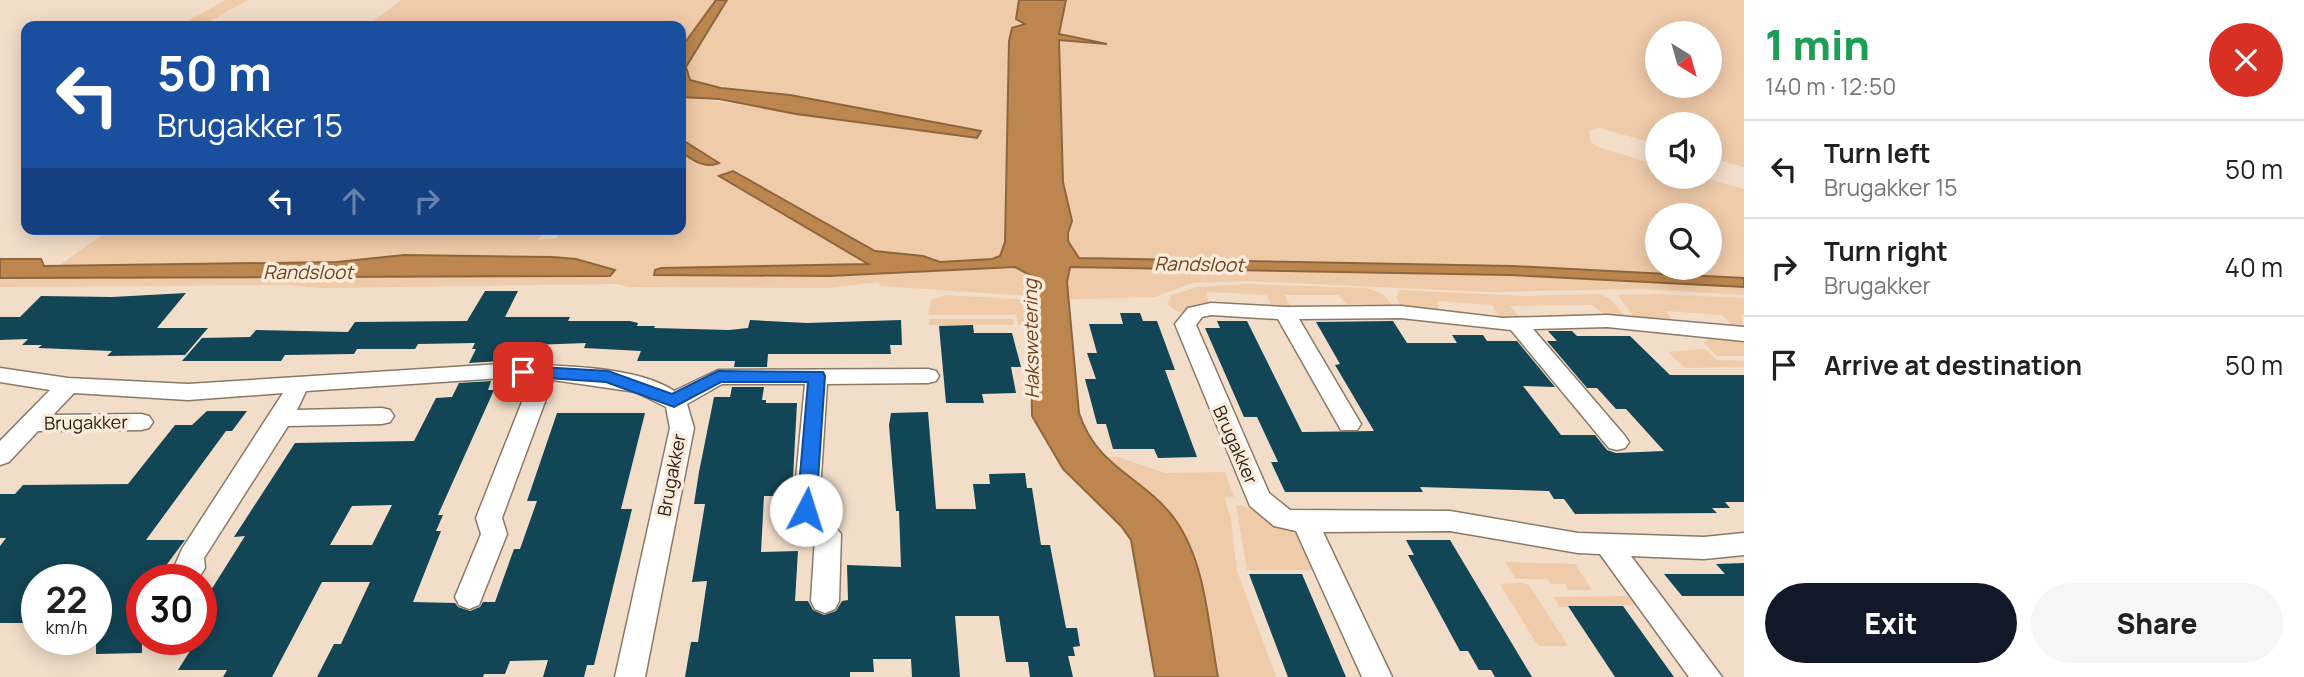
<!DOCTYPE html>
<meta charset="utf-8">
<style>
:root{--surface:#fff;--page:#f6f6f6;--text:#202124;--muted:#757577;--line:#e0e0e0;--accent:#111827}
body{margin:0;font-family:Manrope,sans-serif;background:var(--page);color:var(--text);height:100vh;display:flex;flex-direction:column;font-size:26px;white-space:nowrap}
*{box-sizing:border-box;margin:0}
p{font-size:23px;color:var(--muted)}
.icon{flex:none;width:38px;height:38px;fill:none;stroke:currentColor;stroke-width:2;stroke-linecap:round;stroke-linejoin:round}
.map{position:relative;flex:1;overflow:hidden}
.side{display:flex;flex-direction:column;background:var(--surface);width:560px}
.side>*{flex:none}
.hud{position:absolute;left:21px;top:21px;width:665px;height:214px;border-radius:14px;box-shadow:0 4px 18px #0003;background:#1a4fa0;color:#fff;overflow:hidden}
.needle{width:46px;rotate:143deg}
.controls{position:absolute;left:1645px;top:21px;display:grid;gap:14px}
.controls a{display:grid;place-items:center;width:77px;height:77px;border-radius:50%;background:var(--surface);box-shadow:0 4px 18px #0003;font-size:35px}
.speed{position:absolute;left:21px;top:564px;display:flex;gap:14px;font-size:35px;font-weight:700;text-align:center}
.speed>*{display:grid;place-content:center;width:91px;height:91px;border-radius:50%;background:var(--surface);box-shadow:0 4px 18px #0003;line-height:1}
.speed small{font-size:18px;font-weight:400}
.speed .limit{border:10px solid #d22;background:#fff;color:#111}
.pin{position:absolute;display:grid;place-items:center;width:60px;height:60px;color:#fff;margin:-30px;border-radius:14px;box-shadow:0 4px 10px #0006}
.me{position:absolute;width:77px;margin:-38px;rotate:5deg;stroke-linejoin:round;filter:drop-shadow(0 0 5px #0008)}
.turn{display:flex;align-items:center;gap:24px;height:147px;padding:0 21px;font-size:32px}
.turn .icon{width:91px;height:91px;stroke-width:2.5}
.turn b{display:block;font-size:49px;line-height:60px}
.lanes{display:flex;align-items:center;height:66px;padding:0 21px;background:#0003;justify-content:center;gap:35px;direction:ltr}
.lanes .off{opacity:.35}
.round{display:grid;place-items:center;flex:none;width:74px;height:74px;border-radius:37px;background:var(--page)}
.summary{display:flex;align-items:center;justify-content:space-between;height:119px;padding:0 21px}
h1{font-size:42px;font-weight:800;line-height:52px;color:#1e9e55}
.action{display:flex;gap:14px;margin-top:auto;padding:14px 21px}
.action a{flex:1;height:80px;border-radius:42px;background:var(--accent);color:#fff;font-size:28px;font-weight:800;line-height:80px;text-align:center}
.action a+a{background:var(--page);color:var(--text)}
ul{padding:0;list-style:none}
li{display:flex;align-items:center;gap:21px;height:98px;padding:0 21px;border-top:2px solid var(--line)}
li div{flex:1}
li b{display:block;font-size:26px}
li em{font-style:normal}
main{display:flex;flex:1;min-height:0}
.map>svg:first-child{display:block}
.green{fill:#f0cba9;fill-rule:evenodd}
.water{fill:#bc864e;stroke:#8e663d;stroke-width:2}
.building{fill:#124555;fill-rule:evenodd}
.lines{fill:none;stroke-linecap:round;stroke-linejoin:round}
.minor-casing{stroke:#8b7866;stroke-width:3}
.minor{fill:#fff;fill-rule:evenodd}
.route{fill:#1a73e8;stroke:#114b97;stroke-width:2}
.labels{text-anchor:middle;stroke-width:7;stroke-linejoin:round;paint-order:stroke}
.street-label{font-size:18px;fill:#241c15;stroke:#fcebdb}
.water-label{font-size:19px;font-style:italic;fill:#6b451b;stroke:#fcebdb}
</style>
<main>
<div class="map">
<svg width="1744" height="677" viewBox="0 0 1744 677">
<rect width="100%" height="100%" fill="#f2ddc9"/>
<path class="green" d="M226,0H248L201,26H179Z
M401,0H716L681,48V26H367Z
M727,0H1019L1016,19L1025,24L1016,27L1009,41L1005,242L1000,256L992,259L940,262L923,256L875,251L733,171L723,177L868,264L661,268L655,270L657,276H829L1015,267L1030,275V296L880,286L879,282L829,288L630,287L616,284L321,288L285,285L0,287V278L610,276L614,269L553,257L404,255L337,262L60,265L110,229H545L538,240L556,238L562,229H681V96L974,139L971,129L790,95L700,84L690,80L686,67Z
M1066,0H1744V167L1710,158V124H1657V144L1599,128L1589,131L1591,142L1598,147L1657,165V177H1701L1744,189V278L1512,266L1079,258L1068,241V233L1072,221L1063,182L1059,40L1107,44L1058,33ZM1657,33H1710V86H1657ZM1657,215H1710V268H1657Z
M1074,266L1510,275L1744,287V295L1639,289L1486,292L1247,281L1192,283L1155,297L1078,299H1069L1066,272Z
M1248,284L1367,288L1383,294L1392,305L1347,304L1338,295H1285L1291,308H1273L1266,295L1207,292L1208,302L1193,305L1180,313L1167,304L1172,295L1197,287Z
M1400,290L1525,296L1599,294L1610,299L1625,316L1605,315L1592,305L1510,306L1521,319L1500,318L1492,305L1437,301L1440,311L1401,306L1396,297Z
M1656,294L1744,298V315H1741L1744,330L1736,329L1722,315L1666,311L1673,321L1634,317L1618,295Z
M947,295L1030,300V325H1018L1016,315H928L931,300Z
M929,319H1013L1014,325H929Z
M1700,333L1744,340V356H1717L1703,342L1709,341Z
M1705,349L1717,360L1744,361V367L1685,368L1668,352Z
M1105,457H1118L1165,473L1225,472L1234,497L1224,498L1231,519L1237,571L1276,677H1218L1190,542L1159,502Z
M1236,505C1253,505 1277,526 1298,532L1316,570H1247Z
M1505,562L1575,564L1592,590H1568L1565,584H1551L1547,579H1516Z
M1522,583L1529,585L1568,646H1538L1500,584Z
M1632,596L1638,605L1560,607L1554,597Z"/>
<path class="water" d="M716,0H727L686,67L690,80L721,88L790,95L981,131L977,138L796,114L719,99L681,97V48Z
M1019,0H1066L1059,34L1107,44L1059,40L1063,182L1072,221L1068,233V241L1079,258L1512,266L1744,278V287L1510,275L1070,267L1067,282L1079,413C1097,468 1142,476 1174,518C1206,561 1208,625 1218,677H1155L1131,540L1121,526L1063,469L1032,416L1030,275L1015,267L829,276L654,275L655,270L661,268L868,264L719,176L733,171L875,251L923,256L940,262L992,259L1000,256L1005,242L1009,41L1012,28L1025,24L1016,19Z
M681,139L719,163C704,169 693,160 681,152Z
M404,255L553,257L576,259L615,270L610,276L0,278V259H41L44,266L337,262Z"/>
<path class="building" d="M485,291H518L505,317H570L568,321H630L638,323L637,326H655L654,328L729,330L748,328L750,320L807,323L901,320L902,345H890L891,354H768L767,367H734L735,361H637L641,351L584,348L586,343L506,346L500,361L469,363L476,349H472L475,343L418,344L415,349H357L354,354L285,355L281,361H182L202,338L250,337L256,330L348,332L355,322L467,321Z
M186,293L157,328H208L185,355L107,356L112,351L38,348L42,345H22L28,339L0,340V317H20L41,296L112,297Z
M1120,313H1140L1143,321H1157L1175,370H1165L1197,457L1158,458L1154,449H1113L1106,424H1097L1085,379H1096L1087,353H1097L1089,324H1123Z
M1217,321H1247L1302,432L1374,431L1335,365L1340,364L1316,322L1393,321L1407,343H1457L1452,335H1483L1487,341H1517L1555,387L1523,386L1561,435H1595L1607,450L1616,453L1664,451L1626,409H1616L1597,388H1587L1547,341H1557L1548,331H1572L1577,336H1630L1670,375H1744V502H1725L1730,508H1712L1717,513L1575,514L1564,499H1554L1549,491L1420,487L1423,492H1285L1271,462H1278L1257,417H1244L1205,328H1220Z
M973,325L974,333H1012L1021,367H1011L1016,393L982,394L984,403H946L939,326Z
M491,381L488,390H494L438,515H443L436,531H441L413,602L455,603L458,607L470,611L480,607L483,602H495L514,549H520L537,501H527L557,413H645L621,509H632L594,665H587L584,677H543L548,660L510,661L505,674H484L483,677H317L334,644H341L370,582H322L272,677H223L227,670H178L195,643H201V606L245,536L234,537L295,443L414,441L436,398L452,397L459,383ZM392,505L372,545H330L352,506Z
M732,387H764L762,400H766V403H797L792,496H764L761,552L798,551L795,601H808L813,610L824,615L836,611L842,601L848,600L847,565L901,567L899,511H896L889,425L891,413L928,412L936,509H976L973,484H990L989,474L1025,473L1027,488H1032L1041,545H1050L1066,628H1077L1080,646L1073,647L1075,656H1068L1073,677H1030L1028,662H1006L999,616H955L960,677H912L911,659H873L874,672H850V677H685L691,642H698L707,581L692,582L705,504H694L699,472L714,397H730Z
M207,411H247L232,431H226L146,540H185L156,579H142V653L96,654V579H37V623H0V546L6,538H0V494H15L23,485L128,484L175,425H192Z
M1406,540H1450L1532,677H1495L1491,670H1479L1468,651H1460L1408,555H1414Z
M1744,563V596H1682L1664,574H1725L1716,564Z
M1249,574H1302L1346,677H1288Z
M1568,606H1623L1674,677H1615Z"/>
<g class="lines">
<g class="minor-casing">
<path id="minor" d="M1211,303L1285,307L1401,306L1503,318L1607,315L1744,327V341L1607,327L1533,329L1625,436L1629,442L1625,448L1617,450L1609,448L1511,330L1401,318L1299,319L1361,424L1357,430H1341L1278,319L1211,315L1202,317L1196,325L1269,493L1290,510L1450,511L1578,533L1704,537L1744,533V555L1704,559L1631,556L1722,677H1689L1600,554L1578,553L1450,531L1323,532L1392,677H1362L1296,531L1274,526L1250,506L1175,324L1188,308Z
M501,364C547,365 637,365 674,391L718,370L928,369L936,371L939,376L936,381L928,383L827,384L819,507L841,534L839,601L835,609L825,613L815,609L811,601L815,537L793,510L805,384H722L687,404L694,428L645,677H615L670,428L666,407L636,392L553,380L502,518L507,534L479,605L469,609L459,605L455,597L481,534L476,518L531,379L501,378L306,391L297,410L382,408L390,410L394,416L390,422L382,424L288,426L204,558L205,568L198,579H169L182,549L283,393L188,400L74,393L53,415L141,414L149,416L153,422L149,428L141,430L38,431L9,462L0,465V441L50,390L0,382V368L68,378L188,384Z"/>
</g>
<use href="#minor" class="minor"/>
</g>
<path class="route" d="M523,366L608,371L672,394L718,371L823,372L825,376L816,510L806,517L797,510L808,382H721L674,407L606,382L517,376V368Z"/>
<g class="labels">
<g class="street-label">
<text transform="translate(86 423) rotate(-1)" y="6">Brugakker</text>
<text transform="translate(1235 445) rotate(66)" y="6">Brugakker</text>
<text transform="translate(672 475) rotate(-79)" y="6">Brugakker</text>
</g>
<g class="water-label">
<text transform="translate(1199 264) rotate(1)" y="7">Randsloot</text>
<text x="308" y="279">Randsloot</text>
<text transform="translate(1031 339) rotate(-91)" y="7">Hakswetering</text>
</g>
</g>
</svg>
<div class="controls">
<a><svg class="needle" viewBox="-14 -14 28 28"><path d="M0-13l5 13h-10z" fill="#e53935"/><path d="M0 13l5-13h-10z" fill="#757577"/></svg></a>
<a><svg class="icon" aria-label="sound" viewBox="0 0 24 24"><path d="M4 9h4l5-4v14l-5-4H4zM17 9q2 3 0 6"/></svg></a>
<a><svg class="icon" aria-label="search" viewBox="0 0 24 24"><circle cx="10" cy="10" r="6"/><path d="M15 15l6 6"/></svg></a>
</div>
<div class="speed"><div>22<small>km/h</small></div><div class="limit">30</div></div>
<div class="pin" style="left:523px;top:372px;background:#d93025"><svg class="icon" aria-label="arrive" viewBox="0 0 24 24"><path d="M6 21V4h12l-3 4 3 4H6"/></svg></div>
<svg class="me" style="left:806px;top:510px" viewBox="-20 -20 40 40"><circle r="19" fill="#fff"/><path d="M0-13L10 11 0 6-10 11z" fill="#1a73e8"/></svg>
<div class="hud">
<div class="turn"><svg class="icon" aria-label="left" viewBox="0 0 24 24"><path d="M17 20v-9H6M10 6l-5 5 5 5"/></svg><div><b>50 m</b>Brugakker 15</div></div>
<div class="lanes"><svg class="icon" aria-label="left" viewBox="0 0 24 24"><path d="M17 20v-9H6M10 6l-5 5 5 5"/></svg><svg class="icon off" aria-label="ahead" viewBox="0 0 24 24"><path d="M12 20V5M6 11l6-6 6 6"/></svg><svg class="icon off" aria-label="right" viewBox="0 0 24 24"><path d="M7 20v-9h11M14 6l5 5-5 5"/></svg></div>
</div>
</div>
<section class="side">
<div class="summary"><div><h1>1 min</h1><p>140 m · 12:50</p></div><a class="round" style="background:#d93025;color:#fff"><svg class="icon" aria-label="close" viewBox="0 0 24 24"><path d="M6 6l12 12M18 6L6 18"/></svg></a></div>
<ul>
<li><svg class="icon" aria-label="left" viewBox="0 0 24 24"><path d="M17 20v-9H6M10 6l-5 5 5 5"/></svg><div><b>Turn left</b><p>Brugakker 15</p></div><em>50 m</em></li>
<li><svg class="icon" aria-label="right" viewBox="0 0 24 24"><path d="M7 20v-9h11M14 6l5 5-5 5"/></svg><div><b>Turn right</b><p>Brugakker</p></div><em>40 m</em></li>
<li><svg class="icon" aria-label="arrive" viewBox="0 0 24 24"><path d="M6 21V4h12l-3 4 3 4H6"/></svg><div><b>Arrive at destination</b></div><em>50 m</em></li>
</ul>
<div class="action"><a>Exit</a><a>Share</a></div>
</section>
</main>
